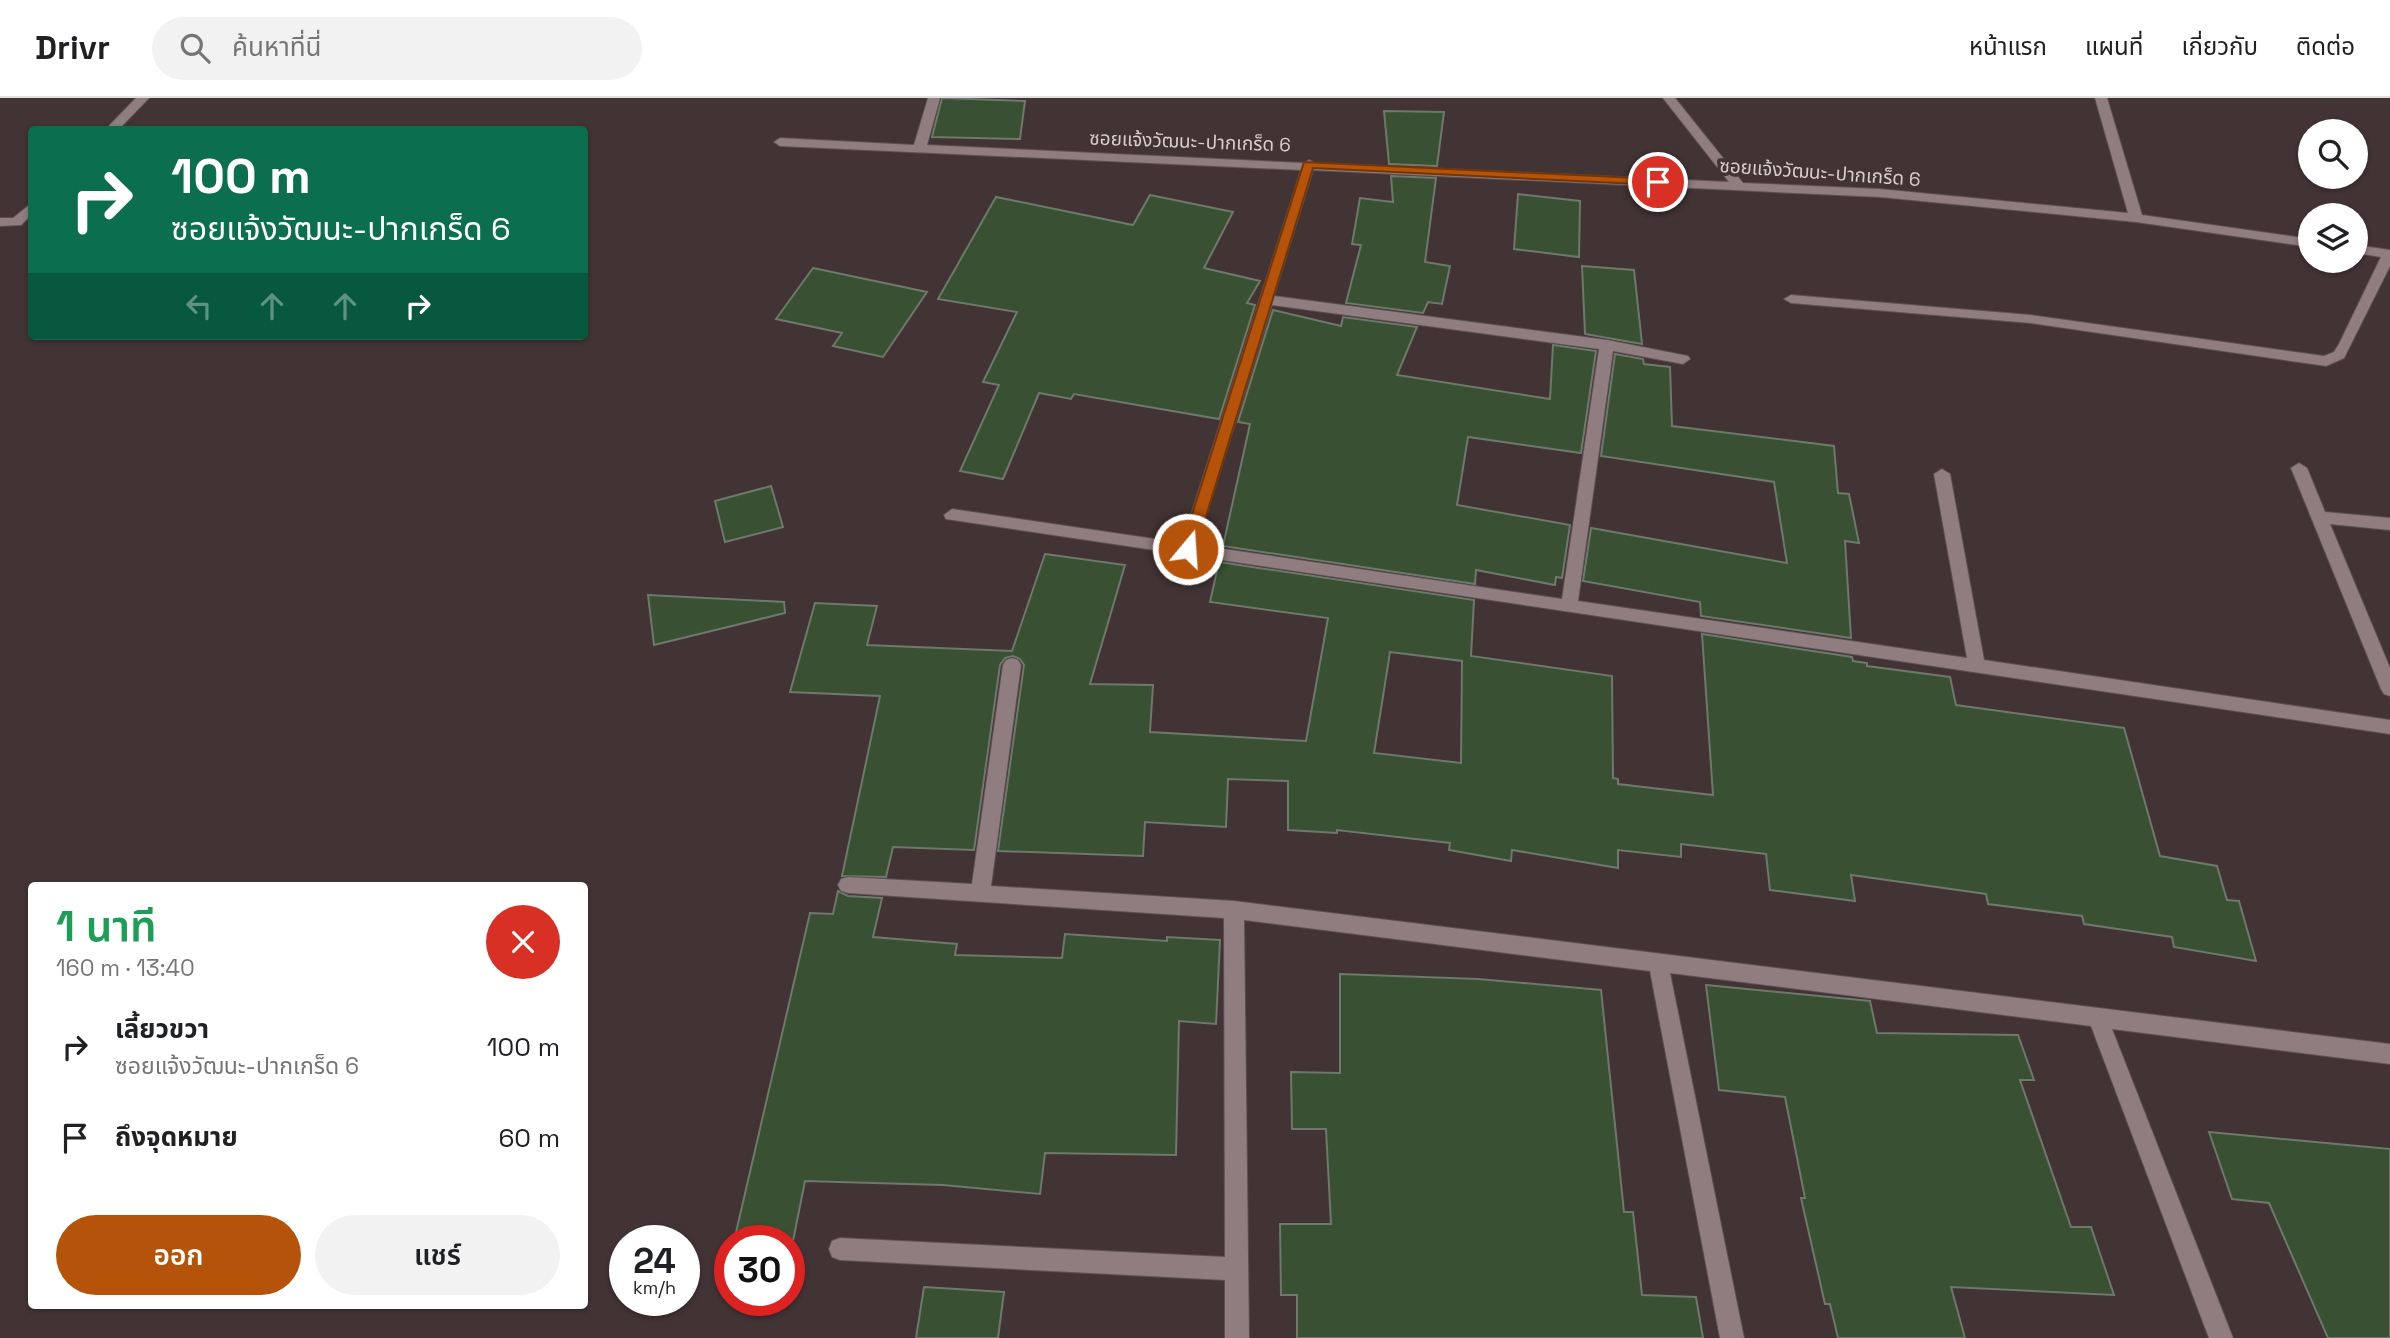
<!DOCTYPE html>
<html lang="th">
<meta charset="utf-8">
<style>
:root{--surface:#fff;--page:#f2f2f2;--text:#202124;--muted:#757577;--line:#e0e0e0;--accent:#b45309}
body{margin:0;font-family:"Space Grotesk","Noto Sans Thai",sans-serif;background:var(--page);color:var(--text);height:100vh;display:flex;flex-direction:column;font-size:26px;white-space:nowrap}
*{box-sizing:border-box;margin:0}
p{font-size:23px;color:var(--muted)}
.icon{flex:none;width:38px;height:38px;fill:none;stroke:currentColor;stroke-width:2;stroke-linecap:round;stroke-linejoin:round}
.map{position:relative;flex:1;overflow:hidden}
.details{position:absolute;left:28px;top:784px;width:560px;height:427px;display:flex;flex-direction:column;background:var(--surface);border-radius:7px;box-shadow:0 2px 5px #0004}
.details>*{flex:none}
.guide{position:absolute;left:28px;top:28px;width:560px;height:214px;border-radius:7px;box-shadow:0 2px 5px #0004;background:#0b6e4f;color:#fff;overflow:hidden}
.tools{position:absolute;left:2298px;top:21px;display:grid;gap:14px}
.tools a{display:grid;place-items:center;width:70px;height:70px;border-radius:50%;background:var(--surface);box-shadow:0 2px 5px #0004;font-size:35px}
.speed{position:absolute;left:609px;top:1127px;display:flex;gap:14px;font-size:35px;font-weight:700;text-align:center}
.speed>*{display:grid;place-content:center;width:91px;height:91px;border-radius:50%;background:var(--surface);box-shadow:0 2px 5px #0004;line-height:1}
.speed small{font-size:18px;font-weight:400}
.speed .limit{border:10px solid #d22;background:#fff;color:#111}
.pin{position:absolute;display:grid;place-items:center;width:60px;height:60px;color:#fff;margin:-30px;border:4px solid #fff;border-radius:50%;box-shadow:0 2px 7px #0007}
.me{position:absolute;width:77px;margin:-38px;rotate:18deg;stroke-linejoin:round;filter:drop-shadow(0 0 5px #0008)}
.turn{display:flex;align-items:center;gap:24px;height:147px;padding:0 28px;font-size:32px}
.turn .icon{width:91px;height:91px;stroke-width:2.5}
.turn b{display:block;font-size:49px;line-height:60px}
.lanes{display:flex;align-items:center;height:66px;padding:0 28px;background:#0003;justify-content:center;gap:35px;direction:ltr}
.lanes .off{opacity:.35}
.round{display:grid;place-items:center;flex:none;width:74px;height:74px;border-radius:37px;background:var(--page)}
.summary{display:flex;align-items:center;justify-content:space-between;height:119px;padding:0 28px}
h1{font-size:42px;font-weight:600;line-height:52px;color:#1e9e55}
.action{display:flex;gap:14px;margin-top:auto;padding:14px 28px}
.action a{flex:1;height:80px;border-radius:42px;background:var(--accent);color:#fff;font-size:28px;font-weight:600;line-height:80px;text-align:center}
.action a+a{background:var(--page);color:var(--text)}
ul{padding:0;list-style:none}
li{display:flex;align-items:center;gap:21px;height:91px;padding:0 28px}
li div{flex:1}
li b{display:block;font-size:26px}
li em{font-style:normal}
header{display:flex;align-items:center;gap:42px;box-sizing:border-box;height:98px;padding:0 35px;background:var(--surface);border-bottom:2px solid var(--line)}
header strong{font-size:33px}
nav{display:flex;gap:38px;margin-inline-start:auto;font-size:24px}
.search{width:490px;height:63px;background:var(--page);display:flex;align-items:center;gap:18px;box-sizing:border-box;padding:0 24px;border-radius:38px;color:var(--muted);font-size:26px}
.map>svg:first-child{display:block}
.building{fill:#395032;stroke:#6e786b;stroke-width:2;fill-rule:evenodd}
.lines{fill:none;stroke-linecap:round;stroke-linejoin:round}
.service-casing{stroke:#5d5053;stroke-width:2}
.minor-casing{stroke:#5d5053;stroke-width:2}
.service{fill:#8f7d80;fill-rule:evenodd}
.minor{fill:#8f7d80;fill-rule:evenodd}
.route{fill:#b45309;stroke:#753606;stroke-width:2}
.labels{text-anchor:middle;stroke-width:7;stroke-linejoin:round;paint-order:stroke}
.far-street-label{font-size:19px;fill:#d8ced0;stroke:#423335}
</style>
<header>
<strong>Drivr</strong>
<div class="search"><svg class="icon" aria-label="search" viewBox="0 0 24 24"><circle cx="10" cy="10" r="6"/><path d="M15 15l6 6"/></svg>ค้นหาที่นี่</div>
<nav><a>หน้าแรก</a><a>แผนที่</a><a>เกี่ยวกับ</a><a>ติดต่อ</a></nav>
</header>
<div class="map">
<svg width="2390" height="1240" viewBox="0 0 2390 1240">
<rect width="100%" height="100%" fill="#423335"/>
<path class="building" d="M942,0L1025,3L1020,41L932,39Z
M1384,13L1444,14L1437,68L1389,66Z
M1391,78L1436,80L1425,164L1450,168L1442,206L1428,204L1423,215L1346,205L1361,147L1352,146L1360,100L1393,104Z
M1518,96L1580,103L1579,159L1514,151Z
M1150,97L1233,114L1204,170L1260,183L1247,205L1255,207L1219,321L1074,296L1071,301L1039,295L1003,381L960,373L999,287L983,284L1017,214L938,201L996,99L1133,127Z
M1582,168L1634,172L1642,246L1585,236Z
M813,170L927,194L883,259L833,248L842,235L776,221Z
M1273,212L1341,228L1343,219L1417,229L1397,277L1550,301L1553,247L1596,253L1581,355L1468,339L1457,407L1570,427L1562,480L1556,479L1555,487L1476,472L1475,486L1223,448L1250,326L1238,324Z
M1615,256L1643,261L1644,266L1670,269L1672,328L1834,348L1838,395L1849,396L1859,445L1845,443L1851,540L1701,518L1700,504L1583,483L1591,430L1787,465L1774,384L1601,358Z
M771,388L783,429L725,444L715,403Z
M1045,456L1125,467L1090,586L1153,587L1150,634L1306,643L1328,520L1210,504L1219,464L1474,502L1471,558L1612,578L1613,680L1618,681V686L1713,697L1702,536L1852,559L1853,563L1867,565V568L1950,579L1956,607L2124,630L2160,758L2217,768L2227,802L2239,803L2256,863L2174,849L2172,839L2084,826L2082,818L1988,806L1986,796L1851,777L1855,803L1770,792L1766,756L1681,746V759L1618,752V770L1512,752L1511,763L1449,752L1450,745L1337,732V735L1288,732V683L1228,681L1226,729L1145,724L1143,758L998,753L1024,567L1020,561L1013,558L1005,560L1000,567L974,752L893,749L886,779L842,778L880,598L790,594L815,505L877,508L867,547L1012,553ZM1390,554L1462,563L1461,665L1374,655Z
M648,497L784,504L785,515L654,547Z
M838,793L848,798L882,800L873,839L957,846L955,857L1062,860L1065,836L1167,843V839L1220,842L1216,926L1179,923L1176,1057L1045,1055L1040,1096L943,1087L805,1083L793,1143H734L810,815L833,816Z
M1340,876L1478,881L1601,892L1624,1114H1633L1642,1197L1696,1199L1703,1240H1297V1197H1281L1280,1126H1331L1326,1031H1292L1291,974L1340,975Z
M1706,887L1870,903L1877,935L2018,937L2034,982H2020L2071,1129H2091L2114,1197L1951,1189L1965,1240H1838L1830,1206H1825L1801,1100H1805L1785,999L1719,992Z
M2209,1034L2390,1051V1240H2328L2269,1105L2232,1101Z
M924,1189L1004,1194L998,1240H916Z"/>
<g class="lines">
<g class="service-casing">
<path id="service" d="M136,0H149L118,32H105Z
M32,105V116L21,127L0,128V120H13Z"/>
</g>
<g class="minor-casing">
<path id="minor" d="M928,0H940L927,47L1304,65L1309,62L1315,65L1729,84L1663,0H1675L1743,85L1880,91L2128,115L2095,0H2107L2142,117L2310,141V149L2136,124L1880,99L1313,72L1274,198L1607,242L1688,258L1690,261L1683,266L1613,253L1578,503L1967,560L1934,376L1942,371L1950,376L1984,562L2390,622V636L946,421L944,417L952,411L1182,445L1301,72L780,48L774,44L780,40L914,47ZM1272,207L1599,251L1562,501L1197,447Z
M2356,147L2390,152V168L2344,260L2326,268L2031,225L1791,205L1784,201L1791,197L2031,217L2324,258L2334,254L2339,246L2381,159L2356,155Z
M2299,365L2307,370L2325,414L2390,420V432L2330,426L2390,570V598L2384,596L2381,591L2291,370Z
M1012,560L1018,562L1021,567L991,788L1234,803L2390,946V966L2112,931L2233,1240H2209L2091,928L1670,875L1744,1240H1720L1650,873L1244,822L1249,1240H1225V1182L840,1162L832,1159L829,1151L832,1143L840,1140L1225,1159L1224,820L848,795L841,793L838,787L841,781L848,779L972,786L1003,567L1006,562Z"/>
</g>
<use href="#service" class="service"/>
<use href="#minor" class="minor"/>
</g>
<path class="route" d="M1304,64L1658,81L1664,84L1658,87L1313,70L1196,451L1188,457L1181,451Z"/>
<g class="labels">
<g class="far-street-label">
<text transform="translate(1190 43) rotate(2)" y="7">ซอยแจ้งวัฒนะ-ปากเกร็ด 6</text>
<text transform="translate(1820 74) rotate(4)" y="7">ซอยแจ้งวัฒนะ-ปากเกร็ด 6</text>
</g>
</g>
</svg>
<div class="tools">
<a><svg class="icon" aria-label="search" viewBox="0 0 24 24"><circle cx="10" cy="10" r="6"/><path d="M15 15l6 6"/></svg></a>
<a><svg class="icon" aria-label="layers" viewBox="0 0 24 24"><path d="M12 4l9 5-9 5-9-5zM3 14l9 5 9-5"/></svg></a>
</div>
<div class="speed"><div>24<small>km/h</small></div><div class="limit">30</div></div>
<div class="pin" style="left:1658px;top:84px;background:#d93025"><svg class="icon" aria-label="arrive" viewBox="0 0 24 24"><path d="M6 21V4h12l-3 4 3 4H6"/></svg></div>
<svg class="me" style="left:1188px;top:451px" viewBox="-20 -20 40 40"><circle r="17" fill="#b45309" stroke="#fff" stroke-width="3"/><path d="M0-11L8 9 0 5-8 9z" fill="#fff"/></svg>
<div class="guide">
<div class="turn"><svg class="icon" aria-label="right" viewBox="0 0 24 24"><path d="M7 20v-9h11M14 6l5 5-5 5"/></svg><div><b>100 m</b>ซอยแจ้งวัฒนะ-ปากเกร็ด 6</div></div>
<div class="lanes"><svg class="icon off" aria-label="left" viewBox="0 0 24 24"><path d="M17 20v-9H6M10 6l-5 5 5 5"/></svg><svg class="icon off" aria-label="ahead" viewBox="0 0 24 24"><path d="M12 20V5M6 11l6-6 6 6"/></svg><svg class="icon off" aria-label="ahead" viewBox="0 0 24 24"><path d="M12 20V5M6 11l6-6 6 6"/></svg><svg class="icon" aria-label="right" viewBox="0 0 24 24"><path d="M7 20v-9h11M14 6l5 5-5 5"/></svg></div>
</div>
<section class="details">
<div class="summary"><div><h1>1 นาที</h1><p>160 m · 13:40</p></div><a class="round" style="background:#d93025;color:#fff"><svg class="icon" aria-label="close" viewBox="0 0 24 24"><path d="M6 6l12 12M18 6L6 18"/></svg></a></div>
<ul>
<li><svg class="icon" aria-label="right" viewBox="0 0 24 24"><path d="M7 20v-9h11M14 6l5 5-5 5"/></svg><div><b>เลี้ยวขวา</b><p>ซอยแจ้งวัฒนะ-ปากเกร็ด 6</p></div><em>100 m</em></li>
<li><svg class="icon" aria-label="arrive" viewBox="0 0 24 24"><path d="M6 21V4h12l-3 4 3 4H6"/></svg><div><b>ถึงจุดหมาย</b></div><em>60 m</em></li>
</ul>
<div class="action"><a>ออก</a><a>แชร์</a></div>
</section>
</div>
